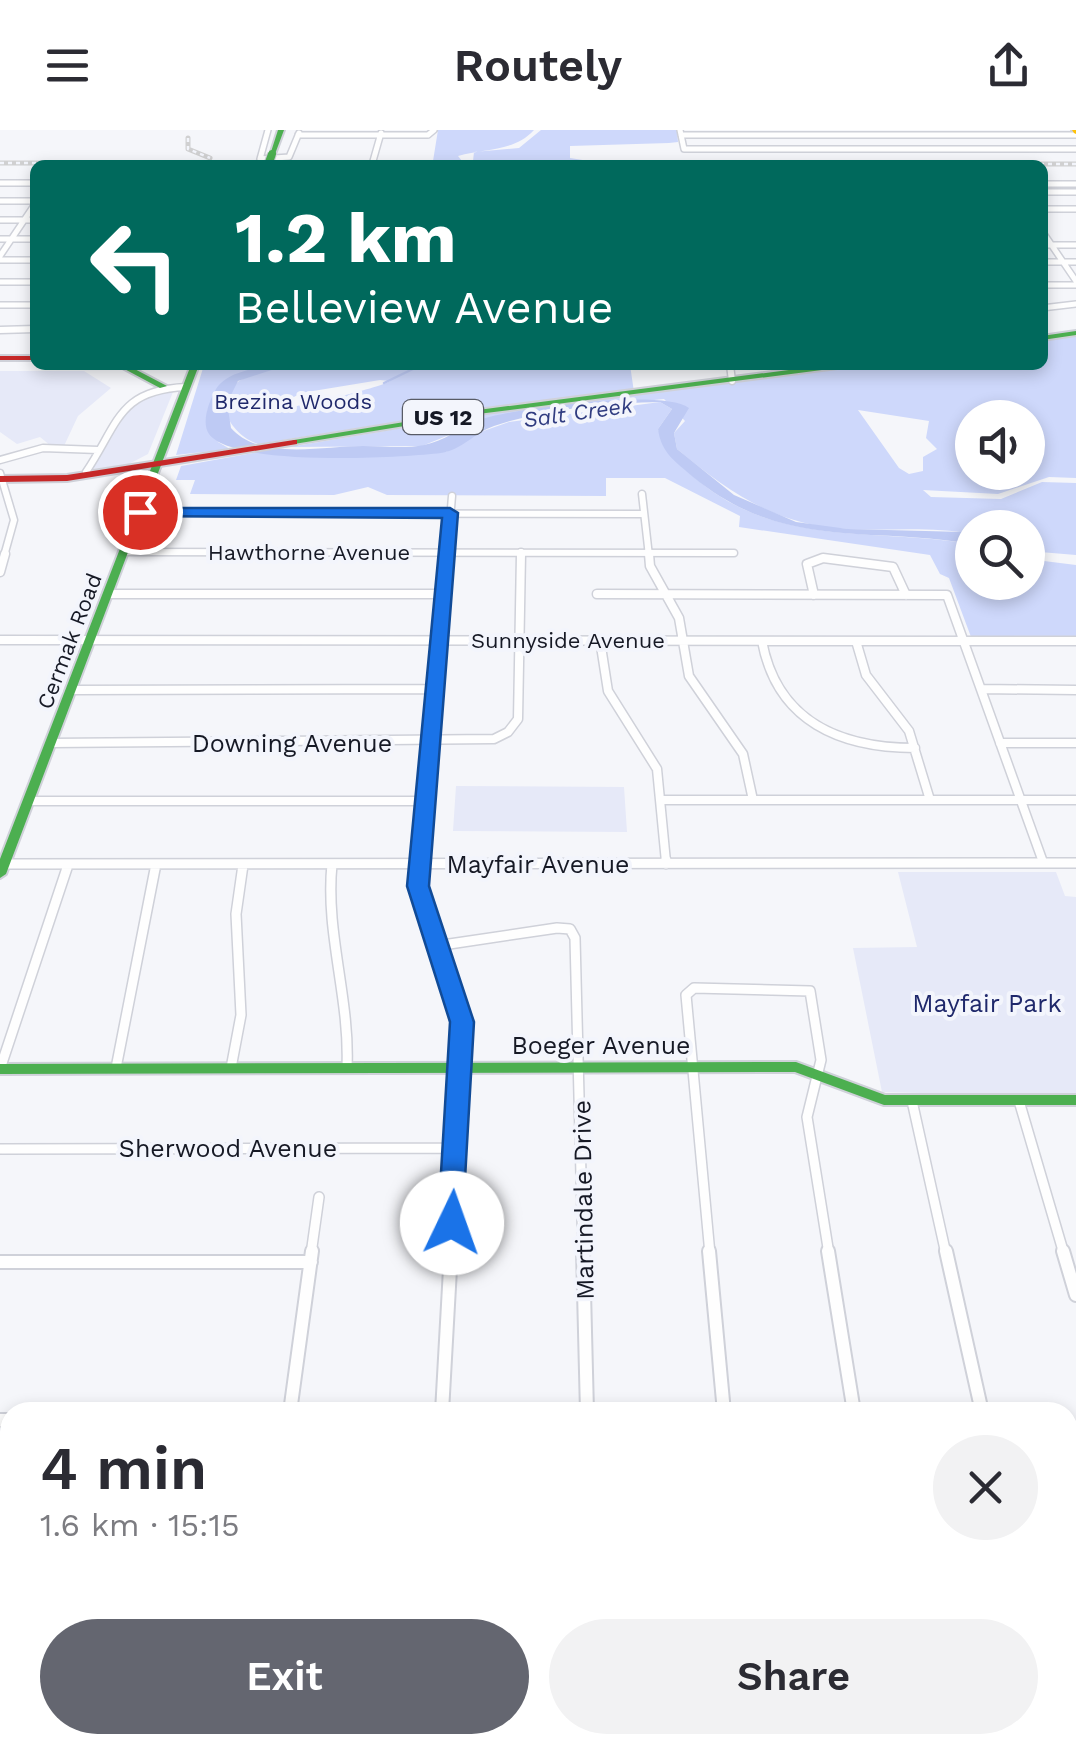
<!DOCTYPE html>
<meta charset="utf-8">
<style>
:root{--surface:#fff;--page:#f2f2f3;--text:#2b2b33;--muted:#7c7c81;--accent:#646670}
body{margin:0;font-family:"Work Sans",sans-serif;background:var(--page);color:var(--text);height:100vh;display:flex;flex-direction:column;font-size:38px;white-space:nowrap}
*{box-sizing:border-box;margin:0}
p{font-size:32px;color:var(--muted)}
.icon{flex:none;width:55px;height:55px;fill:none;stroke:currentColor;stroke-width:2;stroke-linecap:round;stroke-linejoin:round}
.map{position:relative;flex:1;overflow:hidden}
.panel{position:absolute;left:0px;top:1272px;width:1078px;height:352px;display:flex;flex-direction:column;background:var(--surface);border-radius:30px 30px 0 0;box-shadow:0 5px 15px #0003}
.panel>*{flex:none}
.hud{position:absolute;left:30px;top:30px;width:1018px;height:210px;border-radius:15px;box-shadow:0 5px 15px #0003;background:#00695c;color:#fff;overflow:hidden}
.controls{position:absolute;left:955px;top:270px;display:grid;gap:20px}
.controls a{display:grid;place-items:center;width:90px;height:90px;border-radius:50%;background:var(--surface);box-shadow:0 5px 15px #0003;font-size:50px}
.pin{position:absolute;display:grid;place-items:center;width:85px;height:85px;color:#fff;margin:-42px;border:5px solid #fff;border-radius:50%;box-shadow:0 2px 10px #0007}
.me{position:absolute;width:110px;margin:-55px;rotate:3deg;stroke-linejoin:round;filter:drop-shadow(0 0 8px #0008)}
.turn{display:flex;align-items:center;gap:35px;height:210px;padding:0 40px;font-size:45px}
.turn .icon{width:130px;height:130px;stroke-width:2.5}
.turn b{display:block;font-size:70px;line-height:85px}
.round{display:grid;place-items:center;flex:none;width:105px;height:105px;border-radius:52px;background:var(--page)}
.head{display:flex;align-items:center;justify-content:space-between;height:170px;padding:0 40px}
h1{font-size:60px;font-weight:600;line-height:75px}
.button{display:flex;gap:20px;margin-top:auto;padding:20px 40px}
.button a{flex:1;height:115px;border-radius:60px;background:var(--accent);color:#fff;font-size:40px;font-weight:600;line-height:115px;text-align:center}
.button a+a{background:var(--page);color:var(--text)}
header{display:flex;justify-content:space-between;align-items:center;height:130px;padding:0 40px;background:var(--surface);font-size:45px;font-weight:600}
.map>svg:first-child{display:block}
.green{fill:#e6e9f8}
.forest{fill:#ced8fb;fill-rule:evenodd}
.water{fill:#becaf4}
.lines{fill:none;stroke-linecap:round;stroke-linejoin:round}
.stream{stroke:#becaf4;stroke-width:2.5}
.street-far4-casing{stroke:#cfd1d9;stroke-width:8}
.street-far3-casing{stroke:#cfd1d9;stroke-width:9}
.street-far2-casing{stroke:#cfd1d9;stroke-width:11}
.street-far1-casing{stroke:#cfd1d9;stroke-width:12}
.street-casing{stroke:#cfd1d9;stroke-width:16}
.fast-casing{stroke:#cfd1d9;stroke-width:4}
.slow-casing{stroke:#cfd1d9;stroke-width:4}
.jam-casing{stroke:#cfd1d9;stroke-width:4}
.street-far4{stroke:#fefefe;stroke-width:5}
.street-far3{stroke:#fefefe;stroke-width:6}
.street-far2{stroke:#fefefe;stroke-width:8}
.street-far1{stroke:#fefefe;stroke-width:9}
.street{stroke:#fefefe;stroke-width:12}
.fast{fill:#4caf50;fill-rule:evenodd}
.slow{fill:#ffc107;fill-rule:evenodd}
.jam{fill:#c62828;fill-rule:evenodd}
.rail-casing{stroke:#d0d0d1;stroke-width:5}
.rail{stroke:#f3f5fc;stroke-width:2.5;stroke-dasharray:4;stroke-linecap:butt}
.fast-bridge-casing{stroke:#cfd1d9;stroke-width:10;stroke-linecap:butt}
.fast-bridge{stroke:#4caf50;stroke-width:8}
.route{fill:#1a73e8;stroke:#114b97;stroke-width:2.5}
.labels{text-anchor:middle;stroke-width:8;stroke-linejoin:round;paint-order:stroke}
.far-park-label{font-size:22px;fill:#1f286b;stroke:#f3f5fc}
.far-water-label{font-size:22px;font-style:italic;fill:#303c80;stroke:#f3f5fc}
.shield{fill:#f3f5fc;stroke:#585b66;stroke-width:2.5}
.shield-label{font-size:22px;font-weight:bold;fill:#161925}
.far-street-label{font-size:22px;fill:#161925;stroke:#f3f5fc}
.street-label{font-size:25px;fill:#161925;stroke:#f3f5fc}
.park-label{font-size:25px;fill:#1f286b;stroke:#f3f5fc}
</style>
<header><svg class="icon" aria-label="menu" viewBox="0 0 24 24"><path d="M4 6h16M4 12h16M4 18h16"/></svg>Routely<svg class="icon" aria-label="share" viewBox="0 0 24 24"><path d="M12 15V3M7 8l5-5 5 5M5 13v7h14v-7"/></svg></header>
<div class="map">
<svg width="1076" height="1624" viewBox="0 0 1076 1624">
<rect width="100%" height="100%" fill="#f5f6fa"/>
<path class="green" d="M0,241H84L111,258L78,286L64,316H51L40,307L17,314L0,302Z
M175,257L148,324L129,334L93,339C115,289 121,273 175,257Z
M456,656L624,657L627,702L453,701Z
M898,742H1056L1065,766L1076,767V967L882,962L853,818L917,817Z
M0,1296H10V1497H0Z"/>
<path class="forest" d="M438,0H534C514,22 485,18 458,26L462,31H433Z
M541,0H677L678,12L669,13L570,16V28L589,31H473L474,22L519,18Z
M1076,206V348L1049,347L998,364L923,360L931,367L1001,369L1042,352L1076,353V425L1028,421V398H972V404C932,396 889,401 848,399C777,396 730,363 677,319L674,303L685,291L664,269L496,286L422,316L289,317L504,281L864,235H1042L1043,210ZM858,280L929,291L926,308L937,319L923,327V341L909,344L899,338ZM972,288H1028V342H972Z
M204,235H268C240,243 217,255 207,282L218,312L230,319L176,325Z
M287,235H465L477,240L493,235H630L634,262L489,277L258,314C233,306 209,272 239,251C251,243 273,240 287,235ZM380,250L390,251C381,258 282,281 271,280L301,263Z
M660,272L672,279L658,299C668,325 679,335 700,352C779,417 878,398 972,414V452H1028V429L1076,435V508L971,507L949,448L940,444L930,425L739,397L740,386L665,348H606V366L387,365L368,357L334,365L190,364L195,350H176L181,336L253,323L446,322L475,304L509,292Z"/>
<path class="water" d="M268,235H287L238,251L227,273L231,298C260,331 323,316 363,316C383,316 404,319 424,315C445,311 459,298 479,290C514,278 662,258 689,278L674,303L677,319L734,365L796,392L848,399L964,402L972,404V414C867,396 784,421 693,347C676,332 661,323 658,299L672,279L660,272C607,273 544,279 494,296C474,303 462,320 441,323C400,328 233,337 209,304C201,292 209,272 215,261C224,243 250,240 268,235Z"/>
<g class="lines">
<path class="stream" d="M384,253L421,235"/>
<g class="street-far4-casing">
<path id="street-far4" d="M268,0L260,29L289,27L299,3
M680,0L684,19H1076
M298,5H428L434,0
M681,5H1076
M373,31L381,3
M0,53H35
M1042,54H1076
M1042,62H1076
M0,71H35
M1042,79H1076
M0,90H35
M1042,101L1076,151
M0,109H35
M1042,115H1076
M0,126L35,74
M0,130H35
M1042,132H1076
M0,152H35
M1042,155H1076
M0,175H35
M1042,178L1076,174"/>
</g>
<g class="street-far3-casing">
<path id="street-far3" d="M0,200L35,199
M730,235L732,251
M0,330L43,318L98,320
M86,342C119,293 118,260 186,257
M0,343L14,390L4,426
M642,364L649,426
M139,383L644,384
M125,422L734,423
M447,426L452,366
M521,426V422"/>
</g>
<g class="street-far2-casing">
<path id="street-far2" d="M649,424L650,436L679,488L689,546L743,624L753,670
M0,442L5,424
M109,464H443
M597,464L947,465L1043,732
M814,465L807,434L823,428L893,437L906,465
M0,510L1076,511
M600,510L608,561L657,639L666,732
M762,511C777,592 841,618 915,618
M856,511L866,545L909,601L930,670
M981,559L1076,560
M72,560L435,559
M51,613L494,609L508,602L518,589L521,424
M1000,613H1076
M660,670H1076
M29,671H424
M420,732L447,424"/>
</g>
<g class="street-far1-casing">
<path id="street-far1" d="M420,730L418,752L463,896L451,1124
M666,730V734
M0,734L1076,733
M332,734C325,803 350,868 347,937
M436,816L557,798L570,799L575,808L583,1124
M116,938L156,734
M231,938L241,885L236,784L243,735
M0,939L68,735
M912,971L946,1124
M1019,971L1064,1124
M0,1019L456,1018
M311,1124L319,1067
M710,1124L686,865L694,858L810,861L821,930L807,987L829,1124"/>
</g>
<g class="street-casing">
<path id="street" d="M583,1121L587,1282
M709,1121L724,1282
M828,1121L854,1282
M946,1121L982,1282
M1063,1121L1076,1165
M0,1132H311
M290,1282L312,1121
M442,1282L451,1121
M0,1290H10
M1068,1358L1076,1357
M1068,1473L1076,1506
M631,1615V1624
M1020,1615L1022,1624"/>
</g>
<g class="fast-casing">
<path id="fast" d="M278,0H284L275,24L270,25Z
M1076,201V205L1042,210V206Z
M117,235H127L167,256L160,258Z
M191,235H199L6,744L0,748V729Z
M827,235H849L845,237L478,284L294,314L290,312L294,310L478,280Z
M796,932L885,965H1076V975H884L795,942L0,944V934Z"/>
</g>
<g class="slow-casing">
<path id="slow" d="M1072,0H1076V4L1074,3Z
M1076,1571V1591L1068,1590V1572Z
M0,1580H10V1600H0Z"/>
</g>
<g class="jam-casing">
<path id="jam" d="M0,226H35V230H0Z
M294,310H297V314L67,351L0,352V346L67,345Z"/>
</g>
<use href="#street-far4" class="street-far4"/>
<use href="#street-far3" class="street-far3"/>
<use href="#street-far2" class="street-far2"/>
<use href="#street-far1" class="street-far1"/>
<use href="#street" class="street"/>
<use href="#fast" class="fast"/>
<use href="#slow" class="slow"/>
<use href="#jam" class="jam"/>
<g class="rail-casing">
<path id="rail" d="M188,8V19L210,28
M0,33L1076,34"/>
</g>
<use href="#rail" class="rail"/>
<g class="fast-bridge-casing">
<path id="fast-bridge" d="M268,35L272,24"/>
</g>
<use href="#fast-bridge" class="fast-bridge"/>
</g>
<path class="route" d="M140,378H450L458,383L429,756L474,892L462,1101H442L438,1093L450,892L407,756L442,388L134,386L131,382Z"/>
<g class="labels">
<g class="far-park-label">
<text x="293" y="279">Brezina Woods</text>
</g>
<g class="far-water-label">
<text transform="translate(578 282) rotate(-8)" y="8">Salt Creek</text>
</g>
<rect class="shield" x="403" y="270" width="80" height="34" rx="8"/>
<g class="shield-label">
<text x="443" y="295">US 12</text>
</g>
<g class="far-street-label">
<text x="309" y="430">Hawthorne Avenue</text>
<text x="568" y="518">Sunnyside Avenue</text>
<text transform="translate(69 511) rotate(-69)" y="8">Cermak Road</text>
</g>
<g class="street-label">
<text x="292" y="622">Downing Avenue</text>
<text x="538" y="743">Mayfair Avenue</text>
<text x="601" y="924">Boeger Avenue</text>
<text x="228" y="1027">Sherwood Avenue</text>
<text transform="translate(583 1070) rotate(-91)" y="9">Martindale Drive</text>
</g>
<g class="park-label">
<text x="987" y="882">Mayfair Park</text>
</g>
</g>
</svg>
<div class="controls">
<a><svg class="icon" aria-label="sound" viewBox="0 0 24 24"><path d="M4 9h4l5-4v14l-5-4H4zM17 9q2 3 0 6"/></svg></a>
<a><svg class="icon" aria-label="search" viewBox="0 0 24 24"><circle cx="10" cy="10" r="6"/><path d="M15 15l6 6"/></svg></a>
</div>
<div class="pin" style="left:140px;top:382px;background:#d93025"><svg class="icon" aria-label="arrive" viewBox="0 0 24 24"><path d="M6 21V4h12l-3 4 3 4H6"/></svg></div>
<svg class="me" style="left:452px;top:1093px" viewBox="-20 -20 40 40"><circle r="19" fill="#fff"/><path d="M0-13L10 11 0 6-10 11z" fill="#1a73e8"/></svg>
<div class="hud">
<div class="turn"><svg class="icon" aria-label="left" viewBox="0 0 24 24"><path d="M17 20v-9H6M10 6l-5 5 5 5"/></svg><div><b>1.2 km</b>Belleview Avenue</div></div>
</div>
<section class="panel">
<div class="head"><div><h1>4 min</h1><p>1.6 km · 15:15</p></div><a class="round"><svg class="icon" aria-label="close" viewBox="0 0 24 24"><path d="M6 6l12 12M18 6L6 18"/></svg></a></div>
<div class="button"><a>Exit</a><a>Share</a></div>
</section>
</div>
